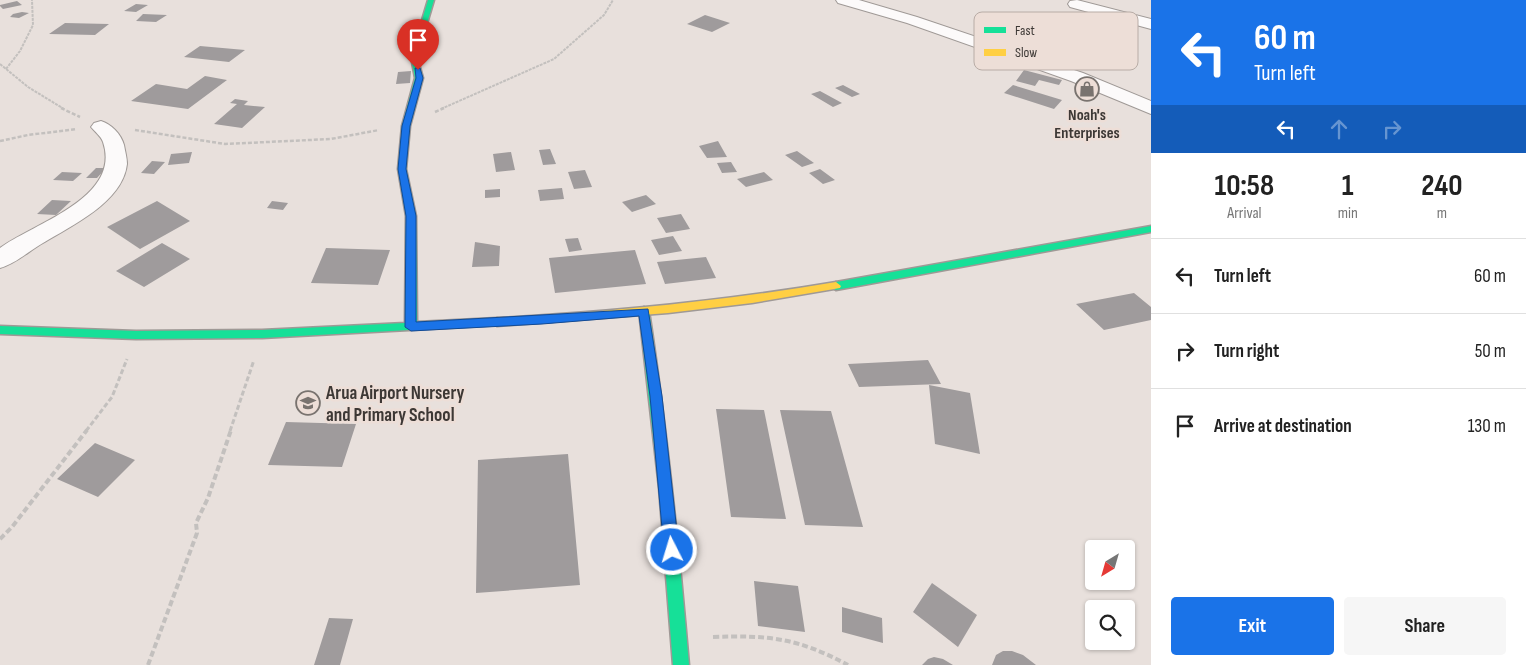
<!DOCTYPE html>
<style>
:root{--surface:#fff;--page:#f6f6f6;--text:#222;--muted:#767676;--line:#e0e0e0;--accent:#1a73e8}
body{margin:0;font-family:"Sofia Sans Condensed",sans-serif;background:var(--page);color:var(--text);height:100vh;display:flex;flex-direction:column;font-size:19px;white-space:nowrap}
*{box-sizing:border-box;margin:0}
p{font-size:16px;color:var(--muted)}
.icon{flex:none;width:28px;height:28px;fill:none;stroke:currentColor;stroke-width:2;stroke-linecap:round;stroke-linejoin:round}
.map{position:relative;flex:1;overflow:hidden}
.drawer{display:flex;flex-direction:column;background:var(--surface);width:375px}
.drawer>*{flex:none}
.guide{background:#1a73e8;color:#fff;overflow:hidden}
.needle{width:32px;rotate:217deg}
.tools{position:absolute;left:1085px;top:540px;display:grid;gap:10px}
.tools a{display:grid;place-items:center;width:50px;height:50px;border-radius:5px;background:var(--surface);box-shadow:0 1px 4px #0004;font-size:25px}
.pin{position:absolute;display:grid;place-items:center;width:42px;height:42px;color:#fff;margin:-51px -21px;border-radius:50% 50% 50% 0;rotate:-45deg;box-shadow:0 0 5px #0007}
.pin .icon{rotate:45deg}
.me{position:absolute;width:55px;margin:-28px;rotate:355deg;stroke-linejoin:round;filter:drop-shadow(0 0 4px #0008)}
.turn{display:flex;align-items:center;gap:18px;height:105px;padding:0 20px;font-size:22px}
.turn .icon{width:65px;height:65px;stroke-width:2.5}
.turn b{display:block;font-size:35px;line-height:42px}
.lanes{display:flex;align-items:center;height:48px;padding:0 20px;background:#0003;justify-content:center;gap:25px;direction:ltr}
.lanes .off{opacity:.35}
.eta{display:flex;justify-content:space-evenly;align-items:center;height:85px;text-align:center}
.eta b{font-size:30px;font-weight:700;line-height:35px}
.button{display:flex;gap:10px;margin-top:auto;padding:10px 20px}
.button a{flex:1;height:58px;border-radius:5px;background:var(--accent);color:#fff;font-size:20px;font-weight:700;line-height:58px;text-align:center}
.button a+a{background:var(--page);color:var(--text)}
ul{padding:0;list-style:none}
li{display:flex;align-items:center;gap:15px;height:75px;padding:0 20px;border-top:1px solid var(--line)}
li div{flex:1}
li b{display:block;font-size:19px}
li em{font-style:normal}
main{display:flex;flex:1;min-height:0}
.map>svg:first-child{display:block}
.building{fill:#9f9b9c}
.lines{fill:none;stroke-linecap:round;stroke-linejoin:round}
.street-casing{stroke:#9f9996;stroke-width:2}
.fast-casing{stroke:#9f9996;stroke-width:3}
.slow-casing{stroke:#9f9996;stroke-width:3}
.path-far3{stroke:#c3c0be;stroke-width:2;stroke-dasharray:3 1;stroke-linecap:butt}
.path-far2{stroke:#c3c0be;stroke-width:2.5;stroke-dasharray:4 2;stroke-linecap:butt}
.path-far1{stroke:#c3c0be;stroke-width:3;stroke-dasharray:5 2.5;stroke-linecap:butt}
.path{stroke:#c3c0be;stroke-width:4;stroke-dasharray:6 3;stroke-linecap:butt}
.street{fill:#fcfafa;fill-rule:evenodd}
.fast{fill:#16e098;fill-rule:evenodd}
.slow{fill:#ffcf43;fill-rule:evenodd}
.route{fill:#1a73e8;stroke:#114b97}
.labels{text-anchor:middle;stroke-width:5;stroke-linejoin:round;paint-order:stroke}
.far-poi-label{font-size:16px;font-weight:bold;fill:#3d3835;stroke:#edded7}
.poi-label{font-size:19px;font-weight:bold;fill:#3d3835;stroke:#edded7;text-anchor:start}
.key{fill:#edded7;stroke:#b8aca6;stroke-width:1}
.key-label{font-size:14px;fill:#3d3835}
</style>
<main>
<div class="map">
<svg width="1151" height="665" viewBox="0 0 1151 665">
<rect width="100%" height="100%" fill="#e8e0dc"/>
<path class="building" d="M17,1L22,5L3,9L0,6V5Z
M136,4L148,5L136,12L124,11Z
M22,12L29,13L19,18L10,17L13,14Z
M143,14L167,15L156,22L136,21Z
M705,15L730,23L712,32L687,24Z
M65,23L109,24L95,35L49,34Z
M200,46L245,50L229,62L184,57Z
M1024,70L1062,80L1059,85L1039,80L1035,86L1016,81Z
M411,71L410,83L396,84L398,72Z
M205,76L227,80L188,109L131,101L156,84L187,89Z
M843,85L860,94L852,97L835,88Z
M1013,85L1062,100L1054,109L1004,93Z
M820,91L842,103L833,107L811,94Z
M235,99L248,101L244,105L265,107L242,128L214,124L237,104L230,103Z
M718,141L727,157L707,158L699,146Z
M550,149L556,164L543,165L539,150Z
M797,151L814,163L802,167L785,155Z
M192,152L189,163L168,165L171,154Z
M511,152L515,170L496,172L493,154Z
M152,161L165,162L154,174L141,173Z
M731,162L737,172L722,173L717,163Z
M96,168H106L97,178H86Z
M820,169L835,180L823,184L809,173Z
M585,170L592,187L574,189L568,172Z
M62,172L82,173L73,181L53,180Z
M764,172L773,180L746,187L737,179Z
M562,188L564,199L540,201L538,190Z
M500,189V197L485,198V190Z
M646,195L656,204L632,212L622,202Z
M52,200L71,201L56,215L37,214Z
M157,201L190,221L140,249L107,227Z
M272,201L288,203L283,210L267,208Z
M681,214L690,229L666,233L657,218Z
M673,236L682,251L659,255L651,240Z
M578,238L582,250L569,252L565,239Z
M475,242L500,246L499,266L472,267Z
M162,243L190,259L144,287L116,271Z
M326,248L390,250L378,285L311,283Z
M635,250L646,284L555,293L549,258Z
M706,257L716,278L665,284L657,262Z
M1134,293L1151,307V320L1104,330L1076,304Z
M928,360L941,384L859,387L848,364Z
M929,385L970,393L980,454L935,444Z
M716,409L764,410L786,519L731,517Z
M780,410L831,411L863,527L805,525Z
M286,422L356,424L342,467L268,465Z
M95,443L135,460L98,497L57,479Z
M568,454L580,585L476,593L478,460Z
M754,581L798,586L805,632L758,626Z
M932,583L977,615L958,647L913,612Z
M842,607L882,618L883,643L842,632Z
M329,618L353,619L340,665H314Z
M1003,651H1012L1023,655L1036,665H992L996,655Z
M934,657L943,659L953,665H922L928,659Z"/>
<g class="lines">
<g class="street-casing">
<path id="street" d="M836,0H859L917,17L1083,73L1151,101V114L1071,81L907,23L838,3Z
M1077,0L1151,19V29L1070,7L1068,4L1070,1Z
M101,121C111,124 121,134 124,145C125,151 127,158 127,164C123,202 71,226 43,243C29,251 15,264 0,268V248C34,223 122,198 103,142C101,136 95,132 91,127L94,123Z"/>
</g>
<g class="fast-casing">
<path id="fast" d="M428,0H434L417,57L423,78L410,126L406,169L416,216L417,322L497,318L501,319L503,322L501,325L262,338L136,339L0,334V326L136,331L262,330L405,323L406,216L398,169L402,126L415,78L411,57Z
M1151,226V232L836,290L831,286L836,282Z
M644,307L649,311C667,429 679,547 689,665H673L659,488L639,311Z"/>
</g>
<g class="slow-casing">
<path id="slow" d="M836,282L841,286L840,288L752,303L668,313L497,326L491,322L497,318C611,312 724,301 836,282Z"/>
</g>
<path class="path-far3" d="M0,64L28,87L64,109
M6,69L20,51L33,25L32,0
M441,109L554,59L604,15L613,0"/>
<path class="path-far2" d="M61,108L80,117
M435,112L444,108
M135,130L225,144L331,139L379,130
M0,141L28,135L77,129"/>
<path class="path-far1" d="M86,431L112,397L127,359
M230,431L254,360"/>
<path class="path" d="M0,539L12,527L87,430
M713,637C769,635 798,638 848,665
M148,665L197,533L196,523L208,498L231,430"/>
<use href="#street" class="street"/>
<use href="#fast" class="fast"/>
<use href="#slow" class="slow"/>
</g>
<path class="route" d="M415,68H420L423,78L410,126L406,169L416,216V322L648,309L662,396L679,550L677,554L672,556L667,554L664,550L650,396L639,316L542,324L411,331L405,327L406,216L398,169L402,126L416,78Z"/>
<defs>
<g id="shop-ring" transform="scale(1.25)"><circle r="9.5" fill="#edded7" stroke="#79736f" stroke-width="1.5"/><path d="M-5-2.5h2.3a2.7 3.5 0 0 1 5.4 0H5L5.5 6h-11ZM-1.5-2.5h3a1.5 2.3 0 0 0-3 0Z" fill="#79736f"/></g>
<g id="school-ring" transform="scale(1.25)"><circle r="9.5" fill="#edded7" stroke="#79736f" stroke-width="1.5"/><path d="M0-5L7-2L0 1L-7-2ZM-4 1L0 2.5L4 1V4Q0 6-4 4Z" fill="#79736f"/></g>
</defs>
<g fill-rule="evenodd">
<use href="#shop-ring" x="1087" y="89"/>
<use href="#school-ring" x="308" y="403"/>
</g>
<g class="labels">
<g class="far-poi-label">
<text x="1087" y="120">Noah's<tspan x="1087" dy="18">Enterprises</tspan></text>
</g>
<g class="poi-label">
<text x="326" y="399">Arua Airport Nursery<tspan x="326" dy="22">and Primary School</tspan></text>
</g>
</g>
<rect x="974" y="12" width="164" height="58" rx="8" class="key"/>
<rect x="984" y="27" width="22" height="6" fill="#16e098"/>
<rect x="984" y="49" width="22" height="7" fill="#ffcf43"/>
<g class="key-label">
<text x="1015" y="35">Fast</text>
<text x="1015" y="57">Slow</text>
</g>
</svg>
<div class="tools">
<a><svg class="needle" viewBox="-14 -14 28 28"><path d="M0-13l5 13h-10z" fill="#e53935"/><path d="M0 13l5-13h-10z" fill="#767676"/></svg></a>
<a><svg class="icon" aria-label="search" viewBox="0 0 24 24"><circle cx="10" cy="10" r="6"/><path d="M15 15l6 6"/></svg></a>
</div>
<div class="pin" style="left:418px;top:70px;background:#d93025"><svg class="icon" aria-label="arrive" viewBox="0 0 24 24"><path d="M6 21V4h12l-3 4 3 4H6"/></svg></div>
<svg class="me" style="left:672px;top:550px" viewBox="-20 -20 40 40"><circle r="17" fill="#1a73e8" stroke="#fff" stroke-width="3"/><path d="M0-11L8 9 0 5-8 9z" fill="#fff"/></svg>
</div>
<section class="drawer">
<div class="guide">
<div class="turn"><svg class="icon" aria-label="left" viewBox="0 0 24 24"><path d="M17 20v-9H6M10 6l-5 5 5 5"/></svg><div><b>60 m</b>Turn left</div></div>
<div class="lanes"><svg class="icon" aria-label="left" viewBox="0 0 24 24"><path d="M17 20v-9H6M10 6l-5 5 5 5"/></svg><svg class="icon off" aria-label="ahead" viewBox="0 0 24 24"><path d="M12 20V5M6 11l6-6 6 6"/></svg><svg class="icon off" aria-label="right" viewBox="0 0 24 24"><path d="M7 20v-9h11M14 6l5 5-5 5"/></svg></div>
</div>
<div class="eta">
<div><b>10:58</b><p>Arrival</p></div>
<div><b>1</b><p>min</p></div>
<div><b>240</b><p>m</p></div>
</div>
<ul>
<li><svg class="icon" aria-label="left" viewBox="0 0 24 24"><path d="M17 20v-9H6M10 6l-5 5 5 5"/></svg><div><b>Turn left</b></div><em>60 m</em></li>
<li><svg class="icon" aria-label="right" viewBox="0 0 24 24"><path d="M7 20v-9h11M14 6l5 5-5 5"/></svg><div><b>Turn right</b></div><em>50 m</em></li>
<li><svg class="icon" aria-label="arrive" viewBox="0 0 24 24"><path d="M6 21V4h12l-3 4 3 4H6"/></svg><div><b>Arrive at destination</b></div><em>130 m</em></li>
</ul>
<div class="button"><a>Exit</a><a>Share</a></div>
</section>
</main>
